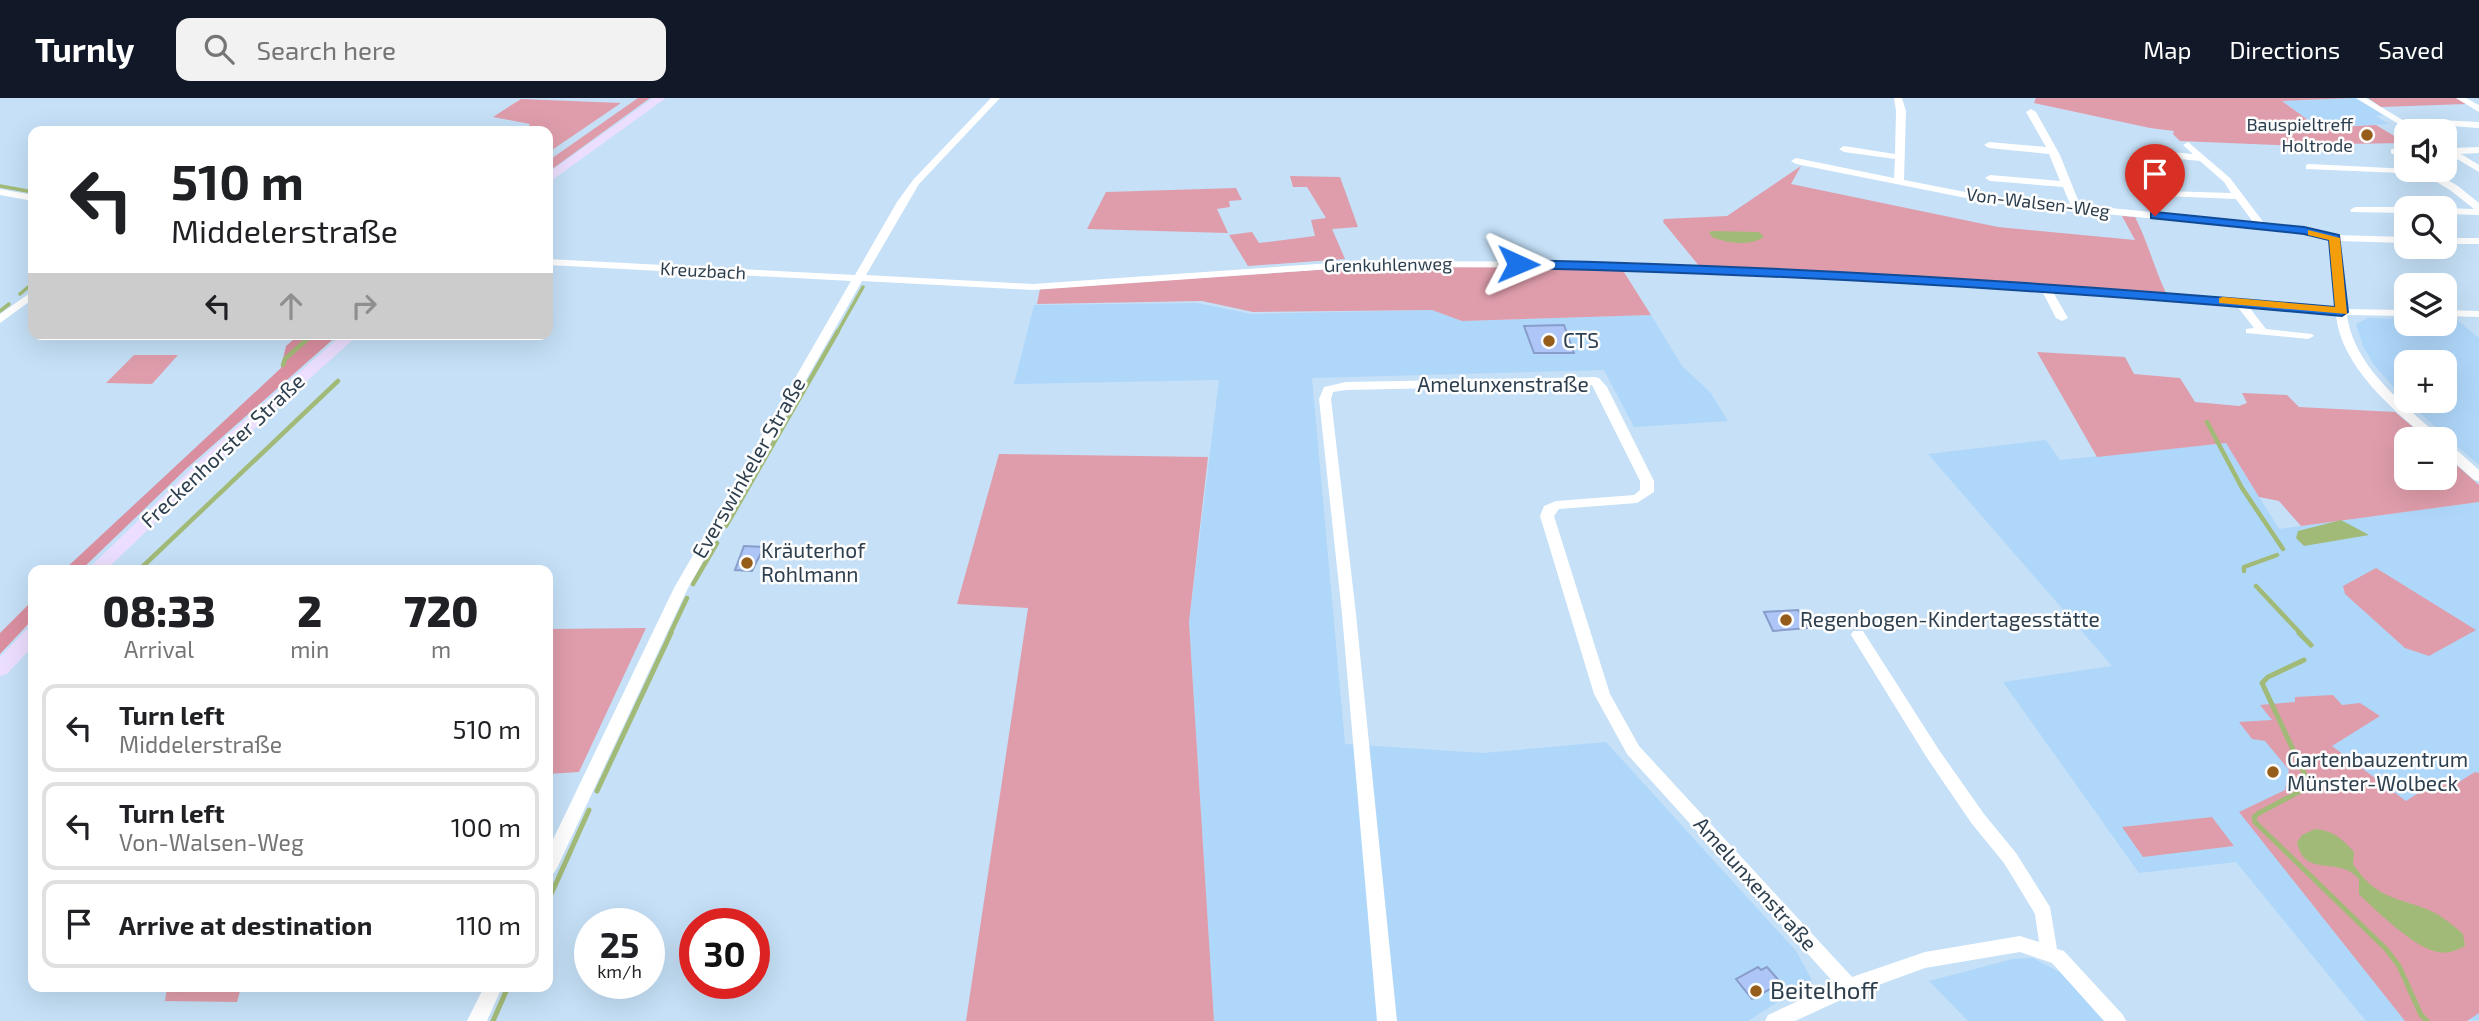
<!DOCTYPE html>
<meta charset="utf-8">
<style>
:root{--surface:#fff;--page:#f2f2f2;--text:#202124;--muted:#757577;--line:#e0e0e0;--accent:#111827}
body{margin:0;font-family:"Exo 2",sans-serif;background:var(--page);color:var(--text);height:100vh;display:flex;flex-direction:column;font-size:26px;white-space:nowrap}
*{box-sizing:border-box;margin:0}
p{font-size:23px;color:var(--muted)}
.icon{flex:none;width:38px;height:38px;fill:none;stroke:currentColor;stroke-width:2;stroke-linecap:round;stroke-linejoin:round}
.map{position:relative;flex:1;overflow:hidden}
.drawer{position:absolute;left:28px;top:467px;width:525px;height:427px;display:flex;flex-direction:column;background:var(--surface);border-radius:14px;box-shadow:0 7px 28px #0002}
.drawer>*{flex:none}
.top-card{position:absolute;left:28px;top:28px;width:525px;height:214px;border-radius:14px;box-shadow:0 7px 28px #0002;background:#fff;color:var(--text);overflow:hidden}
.tools{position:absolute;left:2394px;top:21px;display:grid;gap:14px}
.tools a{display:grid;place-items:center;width:63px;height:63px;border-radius:14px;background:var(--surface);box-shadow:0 7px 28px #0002;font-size:35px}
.speed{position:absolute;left:574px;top:810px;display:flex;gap:14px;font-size:35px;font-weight:700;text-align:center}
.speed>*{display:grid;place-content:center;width:91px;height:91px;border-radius:50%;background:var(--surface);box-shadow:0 7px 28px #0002;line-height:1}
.speed small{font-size:18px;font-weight:400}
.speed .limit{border:10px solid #d22;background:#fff;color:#111}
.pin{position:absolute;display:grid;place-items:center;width:60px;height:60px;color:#fff;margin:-72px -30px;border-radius:50% 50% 50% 0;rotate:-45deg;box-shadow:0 0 7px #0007}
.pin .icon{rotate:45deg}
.me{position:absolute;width:77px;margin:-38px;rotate:91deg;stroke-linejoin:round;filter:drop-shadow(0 0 5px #0008)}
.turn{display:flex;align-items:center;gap:24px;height:147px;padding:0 28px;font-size:32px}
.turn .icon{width:91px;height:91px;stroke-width:2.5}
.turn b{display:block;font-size:49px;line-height:60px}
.lanes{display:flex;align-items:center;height:66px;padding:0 28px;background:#0003;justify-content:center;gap:35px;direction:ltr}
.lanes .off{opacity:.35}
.eta{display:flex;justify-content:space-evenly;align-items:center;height:119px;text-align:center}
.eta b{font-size:42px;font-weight:800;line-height:49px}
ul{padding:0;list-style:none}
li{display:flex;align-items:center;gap:21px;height:88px;margin:0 14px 10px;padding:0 14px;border:4px solid var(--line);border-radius:14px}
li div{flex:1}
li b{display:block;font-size:26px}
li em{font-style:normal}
header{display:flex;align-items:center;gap:42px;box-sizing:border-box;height:98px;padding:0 35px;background:var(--accent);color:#fff}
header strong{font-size:33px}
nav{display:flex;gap:38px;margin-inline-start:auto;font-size:24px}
.search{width:490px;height:63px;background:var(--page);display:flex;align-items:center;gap:18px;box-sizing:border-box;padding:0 24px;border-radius:14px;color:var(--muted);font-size:26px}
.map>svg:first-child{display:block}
.built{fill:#afd7fa}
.green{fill:#df9dab}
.forest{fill:#da8fa0}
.water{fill:#a2ba78}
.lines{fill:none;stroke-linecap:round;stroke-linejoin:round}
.stream-far2{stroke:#a2ba78;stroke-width:3.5}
.stream-far1{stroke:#a2ba78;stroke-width:4.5}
.stream{stroke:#a2ba78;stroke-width:5}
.building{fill:#aec6f7;stroke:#889dca;stroke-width:2}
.minor{fill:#fff;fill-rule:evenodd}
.major{fill:#ecdefe;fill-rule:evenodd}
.route{fill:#1a73e8;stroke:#114b97;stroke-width:2}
.slow{fill:#f59e0b}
.poi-dot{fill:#965d1a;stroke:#fdfdfd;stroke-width:2.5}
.labels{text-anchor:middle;stroke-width:5;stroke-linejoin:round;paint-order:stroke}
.far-poi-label{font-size:18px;fill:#2d3f4e;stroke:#fdfdfd;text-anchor:end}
.far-street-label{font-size:18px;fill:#2d3f4e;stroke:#fdfdfd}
.poi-label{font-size:21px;fill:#2d3f4e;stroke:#fdfdfd;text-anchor:start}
.street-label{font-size:21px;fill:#2d3f4e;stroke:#fdfdfd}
.near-poi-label{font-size:24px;fill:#2d3f4e;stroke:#fdfdfd;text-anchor:start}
</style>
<header>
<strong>Turnly</strong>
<div class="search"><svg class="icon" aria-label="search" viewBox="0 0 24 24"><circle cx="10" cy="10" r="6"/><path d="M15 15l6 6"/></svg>Search here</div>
<nav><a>Map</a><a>Directions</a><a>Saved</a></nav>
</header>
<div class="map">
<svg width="2479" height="923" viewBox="0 0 2479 923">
<rect width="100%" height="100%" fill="#c5e0f7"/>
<path class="built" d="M2355,0L2384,17L2376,18L2389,26L2319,30L2281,2Z
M1197,205L1251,216L1432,212L1462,223L1651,217L1682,268L1710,294L1728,323L1634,329L1604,272L1312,280L1345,646L1483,655L1606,644L1796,853L1812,882L1748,923H1214L1189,524L1219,282L1014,286L1034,207Z
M2368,220L2406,221V226H2445V221L2457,222L2479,240V367L2406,303H2445V264H2406V303L2374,267L2363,248L2356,226Z
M2046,342L2060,362L2226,345L2279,431L2479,404V922L2366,923L2236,764L2139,775L2003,584L2112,568L1928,356Z
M2033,860L2065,877L2105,923H1968L1929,883L2013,861Z"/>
<path class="green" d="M638,0H650L548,74V63Z
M2036,0H2353L2282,3L2319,30L2376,27L2406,45L2342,46L2348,50L2180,43L2173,36L2174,33L2150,30L2034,5Z
M2368,0H2456L2466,6L2381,9Z
M521,1L621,5L552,52H548V33H526L530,26L493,19Z
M1801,68L1791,86L1998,129L2135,142L2122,118L2135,119C2148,144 2154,170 2166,195L1700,169L1663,124L1664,121L1727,118Z
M1290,78L1340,79L1358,129L1332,131L1345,161L1248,168L1229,137L1252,134L1259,145L1315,138L1311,122L1326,120L1307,89H1293Z
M1236,90L1242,102L1229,103L1230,109L1217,111L1228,135L1087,131L1106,94Z
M1487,168L1622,171L1651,217L1462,223L1432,212L1253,214L1202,203L1037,206L1040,191L1359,169Z
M2037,254L2125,259L2134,276L2180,280L2195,304L2239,308L2247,305L2242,295L2287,297L2299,309L2395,314L2427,341H2406V380H2445V357L2479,387V404L2301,428L2279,403L2259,399L2226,345L2097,359Z
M134,257H178L152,286L106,285Z
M999,356L1208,359L1189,524L1214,923H966L1028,510L957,506Z
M2376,470L2476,532L2429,558L2405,550L2345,496L2343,488Z
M646,530L579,674L548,676V531Z
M2333,597L2342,607L2360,605L2380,618L2332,648L2406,703L2442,680L2454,687L2475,674L2479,675V915L2467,923H2405L2239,714L2285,692L2289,672L2265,643L2252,641L2239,624L2272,622L2260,607L2295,604V599Z
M2212,719L2234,748L2143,759L2122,729Z
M167,889H241L237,904L165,903Z"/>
<path class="forest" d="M300,236H339L187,370L81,472H64L281,270L286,248Z
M33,502V521L0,556V535Z"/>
<path class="water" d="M1713,133L1759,134L1764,139C1750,148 1729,146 1712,139L1709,134Z
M2341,422L2369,437L2304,448L2296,440L2298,433Z
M2315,731C2333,732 2342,741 2354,754L2353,766C2374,797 2389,798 2421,809C2437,814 2451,825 2463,836L2465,848C2455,853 2449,856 2438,854C2416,851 2375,812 2359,796V781C2339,757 2304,781 2297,744L2302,737Z"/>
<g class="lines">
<path class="stream-far2" d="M0,88L33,94
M20,196L33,185
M0,213L9,206
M837,235L863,189"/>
<path class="stream-far1" d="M283,267L285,261L313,236
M2207,324L2242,390L2283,451
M726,428L838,233
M139,472L338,283
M2244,473V469L2277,457
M693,486L717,445
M2256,488L2301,536
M670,536L687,500"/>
<path class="stream" d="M2299,535L2311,547
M2304,562L2268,579L2262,585L2310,688L2259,715L2254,719L2255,724L2386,851L2399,868L2421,917L2427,923
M597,693L671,535
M548,803L589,712
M181,889V892
M493,923L508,889"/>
</g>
<path class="building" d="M1564,227L1574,255H1534L1524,228Z
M744,448L764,449L752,473L735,472Z
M1798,512L1808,530L1773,533L1764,514Z
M1758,869L1761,872L1767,869L1781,885L1752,901L1736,881Z"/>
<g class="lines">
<path class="minor" d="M991,0H1000L919,86L866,177L1033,186L1360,163L1626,164L2045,186L2335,210L2329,142L2304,135L1991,105L1796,66L1791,63L1796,60L1894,80L1895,61L1844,54L1839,51L1844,48L1895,56L1896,13L1894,0H1902L1906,13L1904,82L1991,99L2070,106L2063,89L1990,83L1985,80L1990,77L2060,83L2049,56L1989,50L1984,47L1989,44L2046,49L2026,14L2031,11L2036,14L2060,57L2080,107L2253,124L2236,101L2163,98L2162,96L2167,93L2231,95L2224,84L2200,63L2139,57L2134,54L2139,51L2193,56L2183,47L2188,44L2230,80L2264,125L2304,129L2334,137L2406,139V145L2340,143L2347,211L2406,212V218L2347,217C2352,257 2385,290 2413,315C2422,324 2433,331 2441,341H2428C2391,310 2341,268 2336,217L2249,209L2266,231L2312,236L2314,238L2308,241L2246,235V231L2254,230L2237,208L2053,194L2068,220L2062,223L2056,220L2042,193L1626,170L1360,169L1033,192L862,183L688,490L557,770L554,775L548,777V752L674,490L851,183L548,167V161L855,177L897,104L913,82Z
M2356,0H2366L2421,33H2410Z
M2456,0H2466L2479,7V14Z
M2439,22L2479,24V30L2436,27V23Z
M2445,47L2452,50L2479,49V55L2461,56L2479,67V74L2445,54Z
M2391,51H2397L2406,57V64L2391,55Z
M2309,66L2430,72L2458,88L2479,105V117L2445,116V110L2474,111L2450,92L2423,76L2306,71V67Z
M0,91L33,97V103L0,97Z
M2355,109H2406L2410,110H2406V115L2351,114L2350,112Z
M2445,140H2479V146H2445Z
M33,193V201L0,225V216Z
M2445,212L2479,213V219L2445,218Z
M1595,279L1599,280L1607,289L1654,383V394L1637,405L1559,411L1554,418L1610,596L1639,648L1852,879L1925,854L2020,838L2039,844L2035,816L2004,765L1972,726L1927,660L1851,537L1853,533H1863L1939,652L1984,716L2016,755L2050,809L2057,851L2064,853L2123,917L2126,923H2104L2052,865L2020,854L1925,870L1854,896L1795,923H1765L1768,917L1835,886L1627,656L1594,596L1540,418L1544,408L1556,403L1634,397L1640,392V383L1592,287L1346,292L1333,294L1331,301L1356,516L1397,923H1377L1342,516L1319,301L1324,289L1346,284Z
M2445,345L2450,346L2479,372V383L2474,382L2445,356Z
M484,889H502L487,923H467Z"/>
<path class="major" d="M653,0H666L548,85V75Z
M343,236H359L229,354L106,472H87L217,346Z
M33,530V548L7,576L0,578V559L26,532Z"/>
</g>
<path class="route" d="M2155,114L2304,129L2339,137L2348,214L2342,218C2068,193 1793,176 1518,170L1511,166L1518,162C1791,168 2063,185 2335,209L2329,142L2304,136L2151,120V115Z"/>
<path class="slow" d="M2308,132L2340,140L2347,216L2219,205V200L2223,199L2335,209L2329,142L2308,137Z"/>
<g class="poi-dot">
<circle cx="2367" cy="37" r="7"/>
<circle cx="1549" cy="243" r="7"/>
<circle cx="747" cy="465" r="7"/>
<circle cx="1786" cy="522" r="7"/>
<circle cx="2273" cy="674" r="7"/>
<circle cx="1756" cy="893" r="7"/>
</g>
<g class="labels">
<g class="far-poi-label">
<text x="2353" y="33">Bauspieltreff<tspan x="2353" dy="21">Holtrode</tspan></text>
</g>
<g class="far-street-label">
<text transform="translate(2038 105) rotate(7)" y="6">Von-Walsen-Weg</text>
<text transform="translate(1388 167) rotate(-1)" y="6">Grenkuhlenweg</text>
<text transform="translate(703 173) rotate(3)" y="6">Kreuzbach</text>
</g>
<g class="poi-label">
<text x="1563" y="250">CTS</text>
<text x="761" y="460">Kräuterhof<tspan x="761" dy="24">Rohlmann</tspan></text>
<text x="1800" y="529">Regenbogen-Kindertagesstätte</text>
<text x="2287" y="669">Gartenbauzentrum<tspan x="2287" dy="24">Münster-Wolbeck</tspan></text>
</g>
<g class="street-label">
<text x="1503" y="294">Amelunxenstraße</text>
<text transform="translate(223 353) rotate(-43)" y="7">Freckenhorster Straße</text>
<text transform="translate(749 370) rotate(-60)" y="7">Everswinkeler Straße</text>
<text transform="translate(1755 786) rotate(48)" y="7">Amelunxenstraße</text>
</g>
<g class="near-poi-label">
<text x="1770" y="901">Beitelhoff</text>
</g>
</g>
</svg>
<div class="tools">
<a><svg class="icon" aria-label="sound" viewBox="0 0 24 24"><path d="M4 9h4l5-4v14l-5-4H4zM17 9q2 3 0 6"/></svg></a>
<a><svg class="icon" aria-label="search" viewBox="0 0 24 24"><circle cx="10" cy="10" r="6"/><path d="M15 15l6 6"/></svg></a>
<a><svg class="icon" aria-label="layers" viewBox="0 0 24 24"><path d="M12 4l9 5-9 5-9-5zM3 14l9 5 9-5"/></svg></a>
<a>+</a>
<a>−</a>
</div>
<div class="speed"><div>25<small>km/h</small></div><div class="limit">30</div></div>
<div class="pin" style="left:2155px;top:118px;background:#d93025"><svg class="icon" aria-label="arrive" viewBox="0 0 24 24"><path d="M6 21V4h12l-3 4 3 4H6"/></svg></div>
<svg class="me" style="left:1518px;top:166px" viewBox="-20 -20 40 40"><path d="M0-17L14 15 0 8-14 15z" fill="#1a73e8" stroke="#fff" stroke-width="4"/></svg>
<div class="top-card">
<div class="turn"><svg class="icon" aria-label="left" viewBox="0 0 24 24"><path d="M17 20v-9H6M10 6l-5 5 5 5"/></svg><div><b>510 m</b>Middelerstraße</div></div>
<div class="lanes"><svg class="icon" aria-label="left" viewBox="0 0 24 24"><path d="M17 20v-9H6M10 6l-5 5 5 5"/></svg><svg class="icon off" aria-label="ahead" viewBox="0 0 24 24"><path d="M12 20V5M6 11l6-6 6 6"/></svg><svg class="icon off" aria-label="right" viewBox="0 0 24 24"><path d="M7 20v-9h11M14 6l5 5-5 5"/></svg></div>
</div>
<section class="drawer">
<div class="eta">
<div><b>08:33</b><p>Arrival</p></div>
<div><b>2</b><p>min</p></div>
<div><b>720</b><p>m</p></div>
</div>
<ul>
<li><svg class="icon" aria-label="left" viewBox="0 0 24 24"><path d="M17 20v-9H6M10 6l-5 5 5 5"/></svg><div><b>Turn left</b><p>Middelerstraße</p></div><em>510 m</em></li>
<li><svg class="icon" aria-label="left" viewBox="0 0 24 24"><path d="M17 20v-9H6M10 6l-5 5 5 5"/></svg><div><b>Turn left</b><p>Von-Walsen-Weg</p></div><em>100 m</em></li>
<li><svg class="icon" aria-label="arrive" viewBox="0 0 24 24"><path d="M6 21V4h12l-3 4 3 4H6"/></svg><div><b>Arrive at destination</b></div><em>110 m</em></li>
</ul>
</section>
</div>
